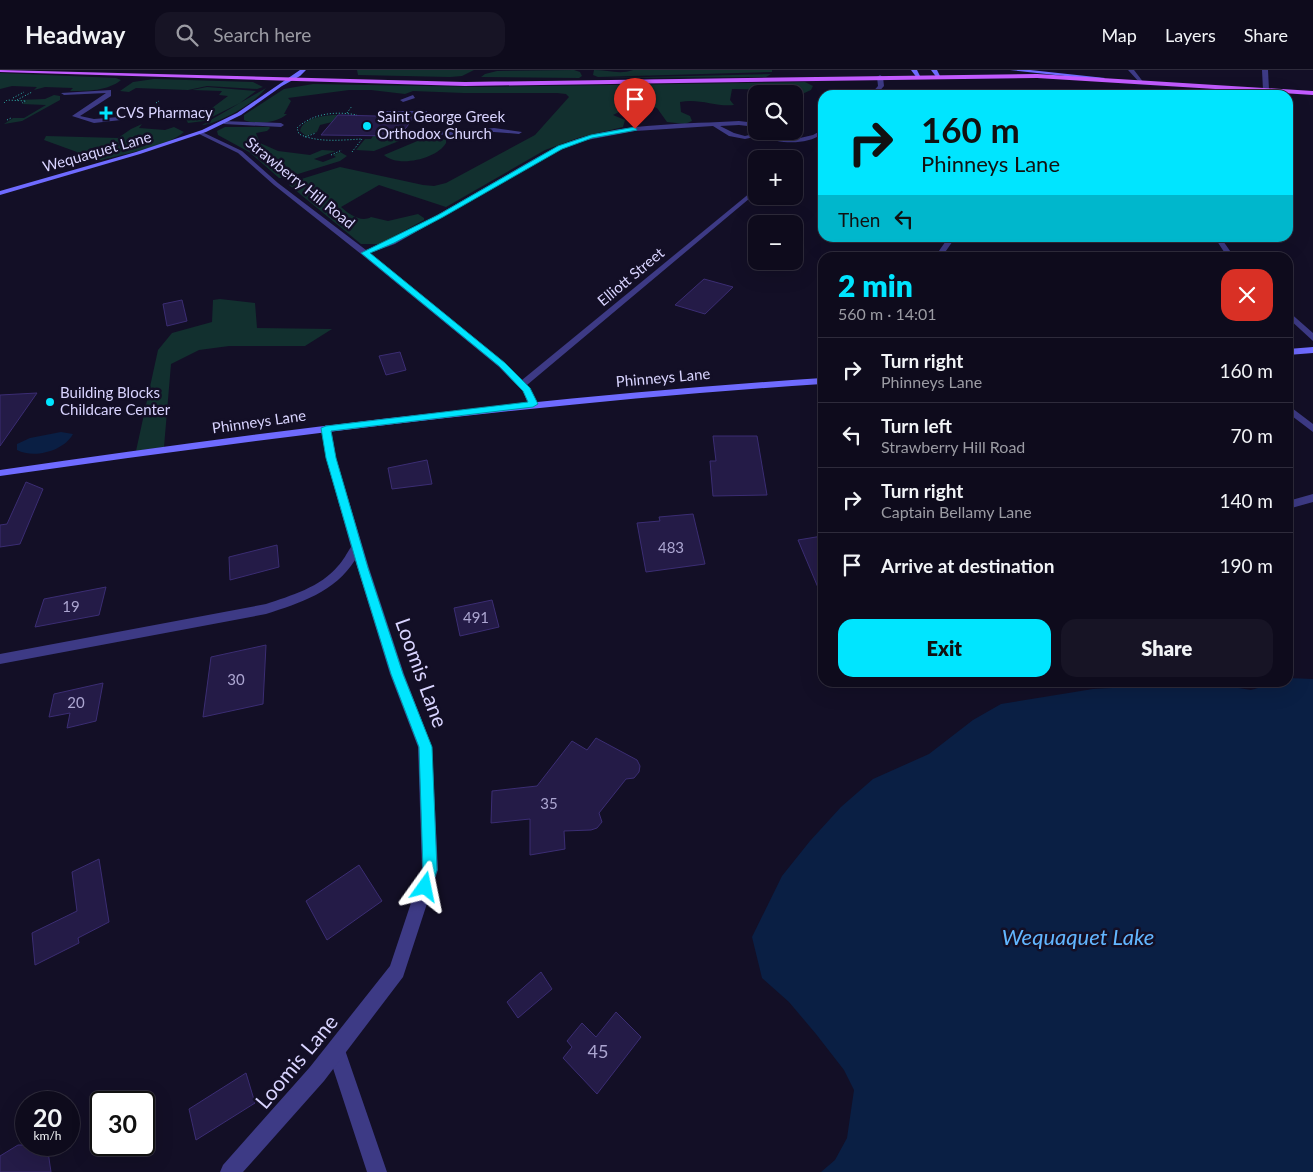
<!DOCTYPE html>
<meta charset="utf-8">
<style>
:root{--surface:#0e0b1c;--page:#171425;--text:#f1f3f6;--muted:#9b9ba3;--line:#2e2b3b;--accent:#00e5ff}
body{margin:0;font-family:Lato,sans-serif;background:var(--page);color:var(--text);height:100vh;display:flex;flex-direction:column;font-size:19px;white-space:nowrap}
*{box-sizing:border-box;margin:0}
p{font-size:16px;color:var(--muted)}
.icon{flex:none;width:28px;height:28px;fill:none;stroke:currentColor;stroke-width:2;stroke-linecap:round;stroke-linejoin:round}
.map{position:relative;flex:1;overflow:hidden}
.panel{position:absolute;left:818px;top:182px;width:475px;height:435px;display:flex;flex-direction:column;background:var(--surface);border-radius:15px;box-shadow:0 5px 20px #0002,0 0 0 1px var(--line)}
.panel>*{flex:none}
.banner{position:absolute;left:818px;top:20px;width:475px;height:152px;border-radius:15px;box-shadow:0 5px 20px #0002,0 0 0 1px var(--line);background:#00e5ff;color:#111;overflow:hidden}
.tools{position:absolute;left:748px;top:15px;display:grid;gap:10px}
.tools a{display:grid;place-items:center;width:55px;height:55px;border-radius:10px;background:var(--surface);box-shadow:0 5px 20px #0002,0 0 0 1px var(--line);font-size:25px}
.speed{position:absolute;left:15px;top:1021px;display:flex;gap:10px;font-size:25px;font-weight:700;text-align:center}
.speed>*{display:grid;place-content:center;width:65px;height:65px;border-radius:50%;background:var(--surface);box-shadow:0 5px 20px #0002,0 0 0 1px var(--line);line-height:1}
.speed small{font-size:12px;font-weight:400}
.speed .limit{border:2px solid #111;border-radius:8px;background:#fff;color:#111}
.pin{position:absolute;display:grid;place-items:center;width:42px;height:42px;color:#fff;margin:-51px -21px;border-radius:50% 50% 50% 0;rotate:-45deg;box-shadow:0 0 5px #0007}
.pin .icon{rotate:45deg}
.me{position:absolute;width:55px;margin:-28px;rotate:12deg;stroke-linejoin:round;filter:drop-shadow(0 0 4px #0008)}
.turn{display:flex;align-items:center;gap:18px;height:105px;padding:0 20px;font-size:22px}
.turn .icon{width:65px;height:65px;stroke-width:2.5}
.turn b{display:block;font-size:35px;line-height:42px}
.then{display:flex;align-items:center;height:48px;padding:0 20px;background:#0003;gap:10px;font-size:19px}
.round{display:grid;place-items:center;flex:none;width:52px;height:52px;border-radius:15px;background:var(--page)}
.head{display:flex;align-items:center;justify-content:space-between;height:85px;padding:0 20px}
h1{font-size:30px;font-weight:800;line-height:38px;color:var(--accent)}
.action{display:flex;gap:10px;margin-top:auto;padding:10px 20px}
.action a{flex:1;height:58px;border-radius:15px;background:var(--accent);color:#111;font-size:20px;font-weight:800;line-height:58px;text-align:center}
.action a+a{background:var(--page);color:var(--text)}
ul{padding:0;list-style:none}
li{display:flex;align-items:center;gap:15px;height:65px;padding:0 20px;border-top:1px solid var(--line)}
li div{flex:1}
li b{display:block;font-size:19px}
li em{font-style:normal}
header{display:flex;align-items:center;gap:30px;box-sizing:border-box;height:70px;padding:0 25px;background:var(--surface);border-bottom:1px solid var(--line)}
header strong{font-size:24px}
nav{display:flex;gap:28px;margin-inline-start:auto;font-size:18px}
.search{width:350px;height:45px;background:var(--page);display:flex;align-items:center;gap:12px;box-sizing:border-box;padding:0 18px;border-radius:15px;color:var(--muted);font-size:19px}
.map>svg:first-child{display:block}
.green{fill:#12302f}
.water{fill:#0a1f44}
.building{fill:#241b47;stroke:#3b2d73}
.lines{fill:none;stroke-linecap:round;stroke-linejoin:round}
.path{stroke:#2fb8b0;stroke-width:1;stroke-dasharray:1 2;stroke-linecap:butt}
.lane{fill:#3d3a85;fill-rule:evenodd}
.street{fill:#3d3a85;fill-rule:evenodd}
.secondary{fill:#6f6bff;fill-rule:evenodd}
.primary{fill:#c25bff;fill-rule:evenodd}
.route{fill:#00e5ff;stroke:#0095a6}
.poi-dot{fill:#00e5ff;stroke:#130f26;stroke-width:2}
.labels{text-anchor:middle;stroke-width:5;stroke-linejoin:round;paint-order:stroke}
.far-poi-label{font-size:15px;fill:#d9d4ff;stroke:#130f26;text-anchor:start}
.far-street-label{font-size:15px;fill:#d9d4ff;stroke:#130f26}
.number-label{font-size:15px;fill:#aca6d1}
.near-number-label{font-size:18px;fill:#aca6d1}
.near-street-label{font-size:21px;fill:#d9d4ff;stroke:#130f26}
.near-water-label{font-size:22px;font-style:italic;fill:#62b6ff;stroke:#130f26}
</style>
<header>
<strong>Headway</strong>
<div class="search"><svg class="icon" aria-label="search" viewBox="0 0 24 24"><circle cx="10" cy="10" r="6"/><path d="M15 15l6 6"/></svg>Search here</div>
<nav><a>Map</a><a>Layers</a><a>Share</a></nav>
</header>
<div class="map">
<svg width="1313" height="1102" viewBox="0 0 1313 1102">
<rect width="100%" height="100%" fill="#130f26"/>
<path class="green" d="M357,0H474L462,6L450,7L358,5Z
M574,0L580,2L582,6L579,8L481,7L485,4L497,1Z
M594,0C608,0 620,5 633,0H772V2L598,7L593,5Z
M0,3L116,8L121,10C108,21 87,21 71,21H70L73,18L45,17L34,20L37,17L12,16L0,19Z
M771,4L766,7L602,8Z
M154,9L253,12L263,17L257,19L207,16L188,20L136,18L129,22L120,21L133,12Z
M805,12L813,16L811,20L802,24L787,20L732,19L730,30L734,35C716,37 699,28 680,32L681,42L690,46L692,51L685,54L667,52L657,38L645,34L639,29L626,30L631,36L613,45L625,50L623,57L578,68L545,80L446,137L379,115L341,137C349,144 361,153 371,147L388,151L418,144L424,148V150L380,174H361L289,115L295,111L340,97L423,115L434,116L446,113L535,65L569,27L566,24L557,23H464L413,21L405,24L371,20H349L288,28L291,31L284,44H287C278,53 254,55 244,50V45L284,19L313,14L480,17Z
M207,17L256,21L240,33L204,51L188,53L186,49L197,41H208L228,26L219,25L222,21L192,20Z
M266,18C255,33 220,53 202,55Z
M54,25L60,26V30L22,51L4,54L13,48H24L46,35L22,34L27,31L19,30L45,29Z
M338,45L332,52L320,55L317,62L306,66L300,61C303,47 327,45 338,45Z
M142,54L139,58L165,60L174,57L184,62C169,76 123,84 102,90C93,91 84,90 76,86L77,82L44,70L46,66L118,68L131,59Z
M225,57H269L270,58L267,61L256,63L260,73L278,81L310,85L322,80L336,81L314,89L323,92L336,87L333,85L340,82L347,86L340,91L285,108H279L249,82L218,65L217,61Z
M373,66L409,67L374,81L356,80L365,69H371Z
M427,67H437L446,70V73C437,89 398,98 384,85Z
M220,229L255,233L257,258L332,259L305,276H229L199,280L171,294L164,377L136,381L158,280L172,263L212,252L213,230Z"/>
<path class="water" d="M61,362L73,364C64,381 34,389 17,380V374L30,368Z
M1288,608L1313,609V1102H821L835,1090L847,1068L854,1020L844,1000L816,964L789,932L762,908L752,867L782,806L810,771L841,737L873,709L929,684L973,650L1001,634L1093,619L1208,613L1251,620L1275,613L1288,612Z"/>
<path class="building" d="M338,45L414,47L400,66L321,65Z
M704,209L733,217L705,244L675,235Z
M182,230L187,251L167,256L163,234Z
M400,282L406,300L386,305L379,286Z
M37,323L0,376V325Z
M713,366H757L767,425L713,426L710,391H716Z
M427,390L432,414L392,419L388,398Z
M26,412L43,419L20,474L0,477V455L7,454Z
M693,444L705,494L646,502L637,453L660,451L659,447Z
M822,466V527L798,470Z
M277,475L279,497L230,510L229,487Z
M106,517L99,545L35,557L44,529Z
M492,530L499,557L460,566L454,538Z
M266,575L263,634L203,647L211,587Z
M103,613L96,651L67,658L70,643L49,647L54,624Z
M596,668L637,690L640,696L639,702L634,708L626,709L599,743L602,752L597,758L591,760L564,761L565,779L530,785V749L491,753L492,721L537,716L572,671L587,680Z
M99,789L109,852L78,868L79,873L35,895L32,863L77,841L72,802Z
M359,795L382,831L327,870L306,831Z
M541,902L552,919L518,948L507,932Z
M616,942L641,967L597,1024L563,988L572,977L567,971L582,953L596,967Z
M246,1003L255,1033L196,1070L189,1039Z
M18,1075H47L51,1102H0V1086Z"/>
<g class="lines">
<path class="path" d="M13,28L24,22
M17,30L32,22
M4,33L7,30L26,31L22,33
M156,33L159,31
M347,43L352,36
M7,50L11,48
M305,67L316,63
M352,82L362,69C341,70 318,73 299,64L297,58C313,43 336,41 357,45
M331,85L342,80"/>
<path class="lane" d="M880,5L883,7L884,16L876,25H870L878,16L877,7Z
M111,20V26L80,46L94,49L119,47L121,50L94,53L72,46L106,23L64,25L61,23Z
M413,25L415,28L403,32L400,30Z
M385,41H426L429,43L426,45L387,44Z
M222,51L281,53L284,55L281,57L224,54Z
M494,58L522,62L519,64L494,62L454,66L419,62L422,60L454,62Z
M822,60V64C805,76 775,74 757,64L760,62L800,68L813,65Z
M336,971L342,974L345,980L387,1102H367L327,980L330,974Z"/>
<path class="street" d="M1128,0H1134L1144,13H1140Z
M1262,0H1268L1269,20L1266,22L1263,20Z
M739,51L756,53V57L739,55L720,56L734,63L745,66L765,61L759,66L745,69L729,66L713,56L635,61L582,71L553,83L442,147L395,174L370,183L505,293L522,310L756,118V123L527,315L538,334L533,337L528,334L523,321L499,297L361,184L274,115L238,83L197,63L202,62L242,81L278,113L366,180C414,160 458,133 503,107C527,93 551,78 577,69C626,53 688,54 739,51Z
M948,168H955L941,188H934Z
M1215,168H1221L1235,188H1228Z
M1288,241L1313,263V271L1288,248Z
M1288,335L1313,354V362L1288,343Z
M326,355L331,358L336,388L369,498L404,604L432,677L438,800L403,907L324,1011L243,1102H220L223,1095L310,997L390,896L422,800L418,677L390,604L355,490C335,522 300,533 266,544L0,594V584L266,534C290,526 321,517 338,496C343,491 347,483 351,477L326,388L321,358Z
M1313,424V432L1288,439V431Z"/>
<path class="secondary" d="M300,0H306L300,6L282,16L241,45L206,62L140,84L0,125V121L136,82L202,60L237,43Z
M911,0H917L921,8H917Z
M931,0H937L941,8H937Z
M1010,0H1030L1105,8L1102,10Z
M1313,277V283L1288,285V279Z
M822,308V314C546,332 273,367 0,406V400C273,360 546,326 822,308Z"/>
<path class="primary" d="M0,0L465,12L1037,4L1313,21V25L1037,8L465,16L0,2Z"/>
</g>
<path class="route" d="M635,57L637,60L592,68L562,79L443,147L394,173L370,183L505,293L530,318L538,334L533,337L331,361L336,388L368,498L403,604L432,677L437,800L430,822L425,824L419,822L417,817L423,800L419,677L391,604L358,498L326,388L321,358L326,356L528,332L523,321L499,296L361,183L438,145L558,76L591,65Z"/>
<g class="poi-dot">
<path d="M103.5 35.5h5v5h5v5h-5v5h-5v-5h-5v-5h5z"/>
<circle cx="367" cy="56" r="5"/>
<circle cx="50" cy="332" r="5"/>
</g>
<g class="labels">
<g class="far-poi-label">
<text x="116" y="48">CVS Pharmacy</text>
<text x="377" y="52">Saint George Greek<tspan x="377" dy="17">Orthodox Church</tspan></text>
<text x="60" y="328">Building Blocks<tspan x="60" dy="17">Childcare Center</tspan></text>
</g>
<g class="far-street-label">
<text transform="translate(97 82) rotate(-16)" y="5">Wequaquet Lane</text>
<text transform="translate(300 113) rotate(39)" y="5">Strawberry Hill Road</text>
<text transform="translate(631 207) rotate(-40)" y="5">Elliott Street</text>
<text transform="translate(663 308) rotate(-5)" y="5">Phinneys Lane</text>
<text transform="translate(259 352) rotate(-8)" y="5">Phinneys Lane</text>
</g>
<g class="number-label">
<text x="671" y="483">483</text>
<text x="71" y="542">19</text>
<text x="476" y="553">491</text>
<text x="236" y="615">30</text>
<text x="76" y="638">20</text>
<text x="549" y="739">35</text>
</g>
<g class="near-number-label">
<text x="598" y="988">45</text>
</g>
<g class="near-street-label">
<text transform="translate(421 603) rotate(70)" y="7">Loomis Lane</text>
<text transform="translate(297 992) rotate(-50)" y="7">Loomis Lane</text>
</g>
<g class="near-water-label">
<text x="1078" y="875">Wequaquet Lake</text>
</g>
</g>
</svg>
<div class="tools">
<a><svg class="icon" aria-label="search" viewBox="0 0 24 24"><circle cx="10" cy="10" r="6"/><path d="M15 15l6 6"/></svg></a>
<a>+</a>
<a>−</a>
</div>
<div class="speed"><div>20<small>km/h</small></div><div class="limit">30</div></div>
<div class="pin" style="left:635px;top:59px;background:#d93025"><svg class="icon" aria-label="arrive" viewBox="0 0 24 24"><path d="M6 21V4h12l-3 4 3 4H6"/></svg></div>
<svg class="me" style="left:425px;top:817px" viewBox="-20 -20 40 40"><path d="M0-17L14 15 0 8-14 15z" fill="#00e5ff" stroke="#fff" stroke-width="4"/></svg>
<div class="banner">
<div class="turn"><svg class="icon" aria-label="right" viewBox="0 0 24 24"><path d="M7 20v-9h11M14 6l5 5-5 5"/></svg><div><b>160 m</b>Phinneys Lane</div></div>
<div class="then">Then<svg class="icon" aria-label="left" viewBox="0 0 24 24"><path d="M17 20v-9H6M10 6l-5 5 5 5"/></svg></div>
</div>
<section class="panel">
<div class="head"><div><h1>2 min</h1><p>560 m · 14:01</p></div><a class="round" style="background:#d93025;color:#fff"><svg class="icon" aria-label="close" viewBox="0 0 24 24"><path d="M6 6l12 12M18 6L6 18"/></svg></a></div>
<ul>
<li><svg class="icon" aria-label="right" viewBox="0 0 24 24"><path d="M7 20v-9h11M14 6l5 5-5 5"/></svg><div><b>Turn right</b><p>Phinneys Lane</p></div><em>160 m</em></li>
<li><svg class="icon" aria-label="left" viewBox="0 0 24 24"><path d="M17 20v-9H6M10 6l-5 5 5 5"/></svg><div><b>Turn left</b><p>Strawberry Hill Road</p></div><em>70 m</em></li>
<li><svg class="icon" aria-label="right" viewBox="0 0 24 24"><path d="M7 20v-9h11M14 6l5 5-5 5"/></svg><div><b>Turn right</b><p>Captain Bellamy Lane</p></div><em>140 m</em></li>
<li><svg class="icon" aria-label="arrive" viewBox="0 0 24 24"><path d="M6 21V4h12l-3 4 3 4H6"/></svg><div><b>Arrive at destination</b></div><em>190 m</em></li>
</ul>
<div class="action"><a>Exit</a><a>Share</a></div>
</section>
</div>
